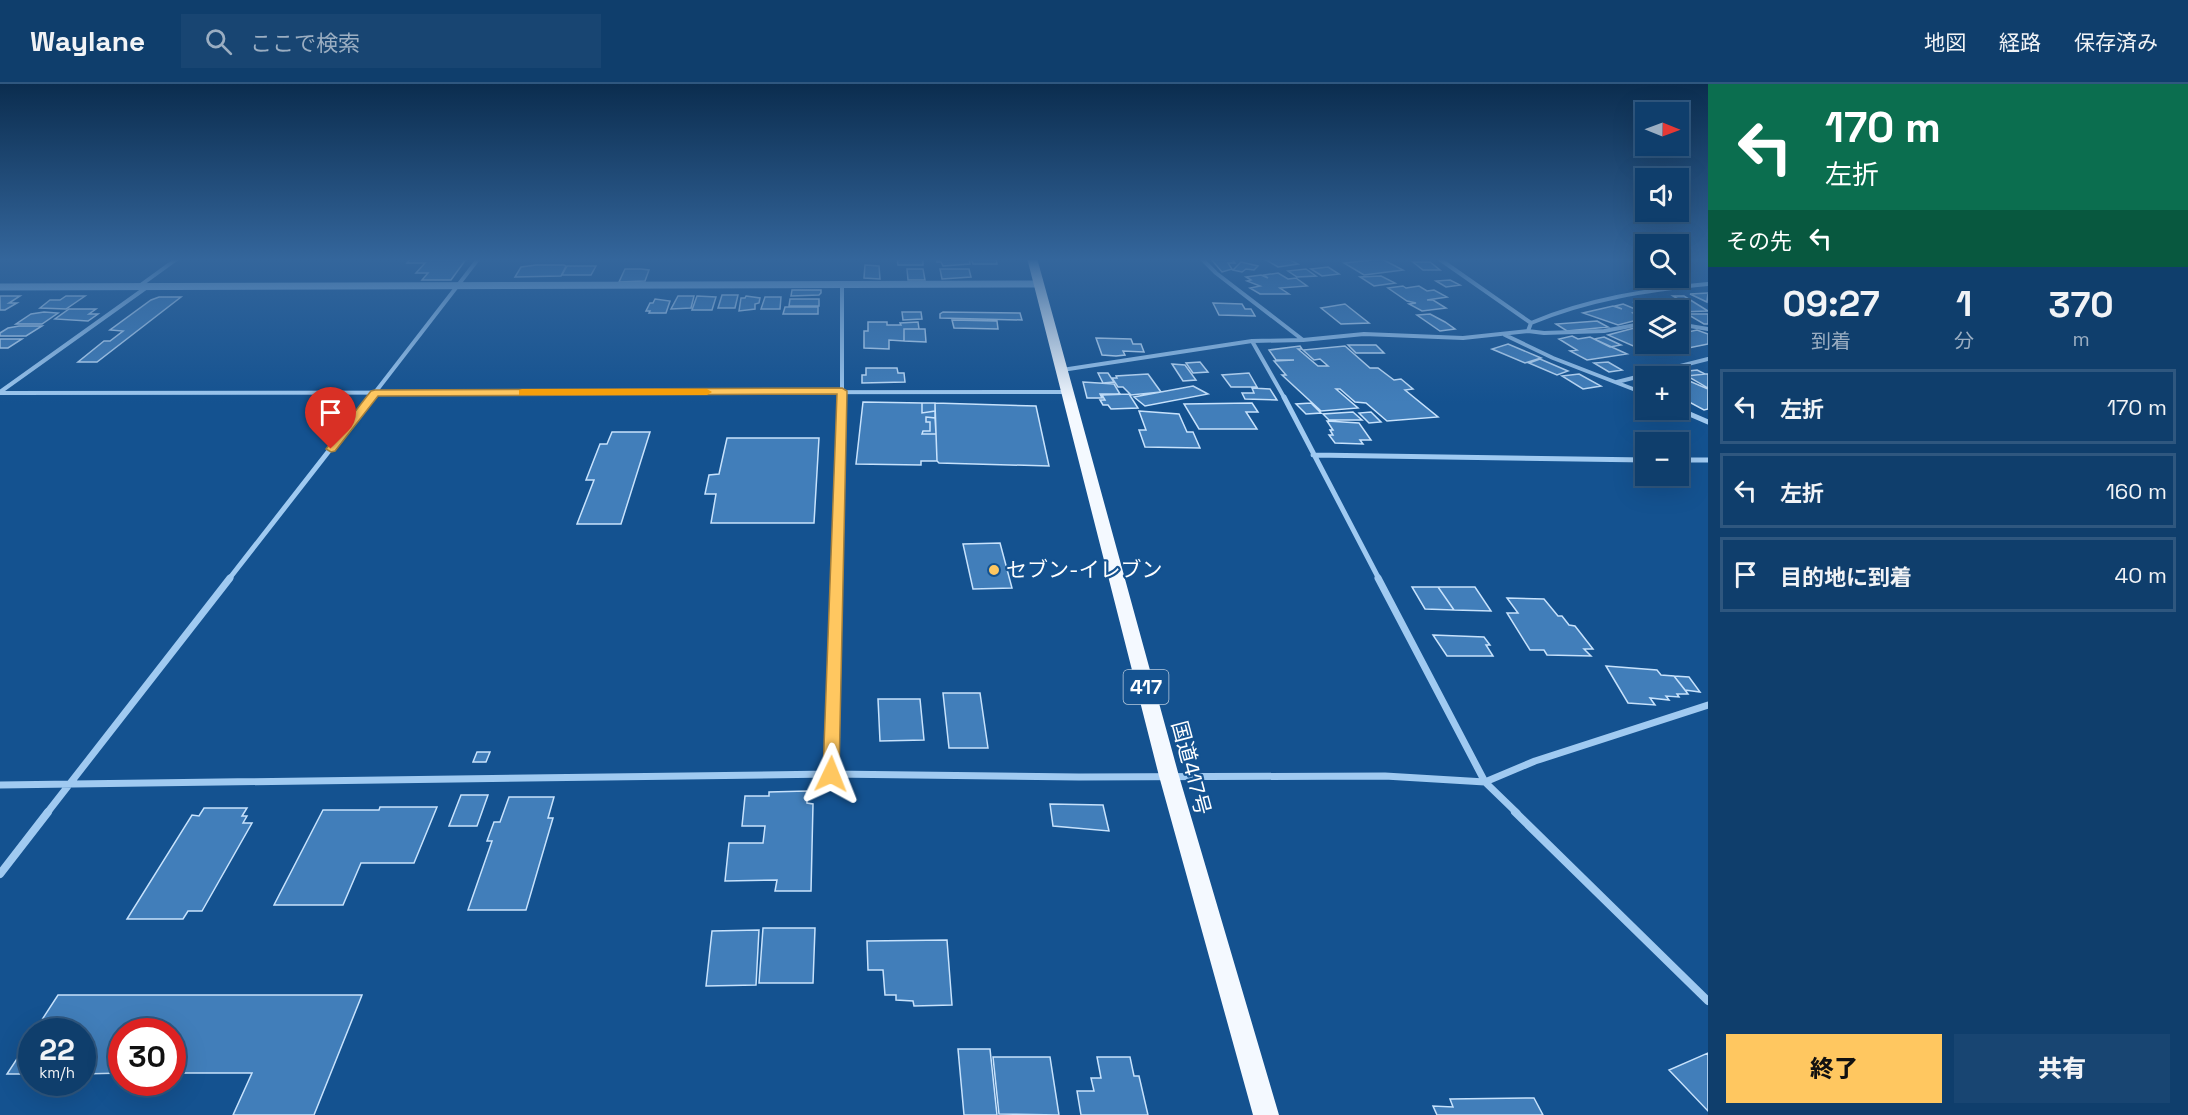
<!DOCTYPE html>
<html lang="ja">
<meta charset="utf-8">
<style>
:root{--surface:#0f3e6c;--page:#184572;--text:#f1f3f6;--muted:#9baec2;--line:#2f577f;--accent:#ffc760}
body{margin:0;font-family:"Space Grotesk","Noto Sans JP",sans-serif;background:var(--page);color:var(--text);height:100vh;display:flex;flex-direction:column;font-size:22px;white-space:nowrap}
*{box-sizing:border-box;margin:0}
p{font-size:20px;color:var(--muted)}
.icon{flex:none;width:33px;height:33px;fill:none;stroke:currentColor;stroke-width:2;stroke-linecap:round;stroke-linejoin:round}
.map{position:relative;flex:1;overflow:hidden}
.panel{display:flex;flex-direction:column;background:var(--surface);width:480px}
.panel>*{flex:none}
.hud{background:#0b6e4f;color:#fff;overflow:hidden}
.needle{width:39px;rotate:91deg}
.tools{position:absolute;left:1635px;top:18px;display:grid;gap:12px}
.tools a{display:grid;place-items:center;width:54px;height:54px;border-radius:0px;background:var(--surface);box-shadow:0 6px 24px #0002,0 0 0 2px var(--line);font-size:30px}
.speed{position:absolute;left:18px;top:934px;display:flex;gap:12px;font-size:30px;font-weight:700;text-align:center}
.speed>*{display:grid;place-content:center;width:78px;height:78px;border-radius:50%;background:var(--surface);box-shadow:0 6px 24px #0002,0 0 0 2px var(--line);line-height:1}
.speed small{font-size:15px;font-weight:400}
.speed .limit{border:9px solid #d22;background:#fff;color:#111}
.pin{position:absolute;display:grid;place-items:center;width:51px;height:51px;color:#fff;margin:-62px -26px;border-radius:50% 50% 50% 0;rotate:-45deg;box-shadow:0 0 6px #0007}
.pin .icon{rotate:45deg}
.me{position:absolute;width:66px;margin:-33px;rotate:2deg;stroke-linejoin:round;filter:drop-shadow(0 0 4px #0008)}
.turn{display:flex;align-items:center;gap:21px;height:126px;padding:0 18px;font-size:27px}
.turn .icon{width:78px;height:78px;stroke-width:2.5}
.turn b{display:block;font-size:42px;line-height:51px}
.then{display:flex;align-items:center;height:57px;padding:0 18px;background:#0003;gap:12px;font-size:22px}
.eta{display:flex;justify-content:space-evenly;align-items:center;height:102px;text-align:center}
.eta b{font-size:36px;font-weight:800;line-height:42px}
.action{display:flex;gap:12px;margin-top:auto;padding:12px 18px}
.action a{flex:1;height:69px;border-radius:0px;background:var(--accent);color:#111;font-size:24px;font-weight:800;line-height:69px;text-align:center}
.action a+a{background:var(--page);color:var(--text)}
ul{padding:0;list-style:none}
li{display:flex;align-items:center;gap:18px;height:75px;margin:0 12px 9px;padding:0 6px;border:3px solid var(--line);border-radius:0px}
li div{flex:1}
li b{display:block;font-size:22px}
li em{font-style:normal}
header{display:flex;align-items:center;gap:36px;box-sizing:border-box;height:84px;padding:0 30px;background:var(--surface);border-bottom:2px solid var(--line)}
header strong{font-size:28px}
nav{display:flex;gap:33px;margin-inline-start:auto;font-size:21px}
.search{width:420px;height:54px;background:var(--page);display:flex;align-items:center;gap:15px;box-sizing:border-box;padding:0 21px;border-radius:0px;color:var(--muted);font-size:22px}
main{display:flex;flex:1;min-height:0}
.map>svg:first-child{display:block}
.building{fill:#417eba;stroke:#c7e2fc;stroke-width:1.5}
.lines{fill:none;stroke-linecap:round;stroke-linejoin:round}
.minor-far3{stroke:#a0caf1;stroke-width:4}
.minor-far2{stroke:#a0caf1;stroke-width:5}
.minor-far1{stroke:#a0caf1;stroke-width:7}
.minor{stroke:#a0caf1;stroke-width:8}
.tertiary{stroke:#a0caf1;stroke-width:7}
.trunk{fill:#f4f9ff;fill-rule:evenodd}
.route{fill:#ffc760;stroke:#a6813e;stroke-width:1.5}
.slow{fill:#f59e0b}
.poi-dot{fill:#ffc760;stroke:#145290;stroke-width:2}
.labels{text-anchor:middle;stroke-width:4.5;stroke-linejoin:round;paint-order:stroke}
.shield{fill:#145290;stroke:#b8cbde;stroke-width:1.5}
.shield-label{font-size:20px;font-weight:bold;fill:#fff}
.poi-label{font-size:21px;fill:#fff;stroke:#145290;text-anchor:start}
.street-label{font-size:21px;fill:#fff;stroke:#145290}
</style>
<header>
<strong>Waylane</strong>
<div class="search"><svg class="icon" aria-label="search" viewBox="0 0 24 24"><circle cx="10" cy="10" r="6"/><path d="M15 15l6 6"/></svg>ここで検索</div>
<nav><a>地図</a><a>経路</a><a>保存済み</a></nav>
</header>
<main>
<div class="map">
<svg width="1708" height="1031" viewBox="0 0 1708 1031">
<rect width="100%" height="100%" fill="#145290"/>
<path class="building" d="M411,174H467L451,196H422L428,189H416L425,179H407Z
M897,174H923V181H898Z
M936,174H969L970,180L943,182L941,178H937Z
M971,174H996L997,180H973Z
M1210,174H1238V175H1232L1235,179H1228L1232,185L1222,188Z
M1268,174H1287L1298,180L1278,183L1266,176H1270Z
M1382,175L1403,186L1364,191L1344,179Z
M1241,178L1258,182L1254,186L1246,185L1242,188L1233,186Z
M1413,178H1430L1440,186H1423Z
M536,181H564L566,182L561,192L515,193L521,183Z
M865,181L879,182L880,195L864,194Z
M567,182H596L591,191H562Z
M1328,183L1339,190L1322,192L1311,185Z
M625,185H641L649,186L645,197L619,198Z
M907,185H923L925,196H908Z
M940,185H969L971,193L942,195Z
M1306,185L1316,192L1297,193L1288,187Z
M1278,189L1288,195L1296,194L1307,202L1280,204L1289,210H1260L1250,204L1260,202L1247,197L1251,196L1246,193L1261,191L1268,194L1264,191Z
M1381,192L1395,199L1374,202L1360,193Z
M1450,196L1460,201L1446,203L1436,197Z
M1403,202L1406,204L1419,202L1427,207L1434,206L1447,213L1427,216H1433L1446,224L1422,227L1409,220L1416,219L1407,217L1388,204Z
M792,206H821V209L819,211L791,212Z
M1708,209L1707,218L1690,210Z
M722,211H738L735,224H718Z
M0,212H20L9,219H17L5,226H0Z
M66,212H85L66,225L40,224L50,216H60Z
M678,212H694L691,224L671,225Z
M697,212L716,213L712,226H692Z
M746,212L760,214L759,219L755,220V225L739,227L741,214H745Z
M1673,212H1684L1708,227L1678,228L1650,215H1678Z
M159,213H181L97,278H78L104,257H110L123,247L110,246L151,216Z
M765,213H781L780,225H761Z
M655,215L670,217L666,229H649L650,227H646L650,219H653Z
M790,215H819V222H789Z
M1633,218H1644L1662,226H1649Z
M1213,219L1242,220L1245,225H1251L1255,232L1219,231Z
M1345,220L1369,239L1341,240L1321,224Z
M1623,220L1640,227L1633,229L1645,234L1618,241L1583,229L1613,222L1622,225L1615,222Z
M785,223H818V230H783Z
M69,225H96L89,230H98L88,237L55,235Z
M44,228L58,229L42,240H16L31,230Z
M902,228H921L922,235L903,236Z
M943,228L1020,229L1022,236L940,234V230Z
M1430,230L1445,238L1455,245L1440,247L1417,231Z
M1687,230H1708V240H1704Z
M952,236L997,237L998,245L954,244Z
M1597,237L1608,243L1567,247L1556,240Z
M868,238H887V241H901L900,239L918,238L919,245H904V257L889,256V265L864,264V247H868Z
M19,242H42L26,252H0V249L8,244Z
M1638,243L1646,246V260H1678V250L1697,246L1708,250V260L1654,271L1608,251Z
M904,245H925L926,258L904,257Z
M1572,252L1578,255L1590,253L1627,270L1587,276L1570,267L1577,266L1559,255Z
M1604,253L1621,261L1610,263L1594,255Z
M1096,254L1131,255L1133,260H1141L1144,268L1123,267L1125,271L1116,272L1102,271Z
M0,255H22L8,264H0Z
M1508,260L1541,274L1525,279L1492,265Z
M1348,261H1376L1384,269H1356Z
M1300,262L1302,265H1298L1318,282H1328L1320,275L1314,276L1303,266L1345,262L1370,284H1378L1394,296L1401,295L1413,305L1405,306L1438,333L1387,337L1366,319L1355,318L1340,305H1336L1358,324L1321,327L1282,291H1286L1274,277L1294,276H1276L1269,266Z
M1540,275L1568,287L1557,291L1529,279Z
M1200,278L1208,288L1193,289L1186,279Z
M1608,278L1622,286L1609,288L1594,279Z
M1172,280L1185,281L1196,296L1183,297Z
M866,284H897L898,289H904L905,298L862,299V291H866Z
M1697,286L1705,290L1687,292L1679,288Z
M1098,289H1108L1114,298L1103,299Z
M1249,289L1257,303H1231L1222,291Z
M1148,290L1161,308L1131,311L1123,303H1118L1112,294H1117L1116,292Z
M1579,290L1601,302L1583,305L1562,292Z
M1705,290H1708V304L1687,292Z
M1687,296L1708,305V325L1704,326L1678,312L1683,310L1678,308V297Z
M1083,298L1114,300L1120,310H1100L1102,314H1087Z
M1193,302L1208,310L1145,322L1134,313Z
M1252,304L1270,305L1277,316L1245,315L1242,309H1254Z
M1129,310L1138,324L1111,325L1108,321H1103L1100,316H1105L1102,311Z
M863,318L922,319V329L935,327V334L926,333V338H930V347H923L922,350H936L937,377H921V381L856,380Z
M922,319H935V327L922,329Z
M935,319L1036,322L1049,382L939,379L937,377Z
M1252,319L1258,328H1246L1257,345H1199L1184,320Z
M1311,319L1321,329L1306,330L1296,320Z
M1139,327L1179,330L1187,348H1193L1200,364L1145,363L1139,346H1146Z
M1353,328L1362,336H1329L1323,330Z
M1371,328L1381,338L1369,339L1359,329Z
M926,333L935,334L936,350H922L923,347H930V338H926Z
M1327,337L1359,339L1371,356H1360L1363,360L1335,359L1329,351H1333L1330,346H1333Z
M612,348H650L621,440H577L594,396H586L600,360H607Z
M727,354H819L814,439H711L716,410H705L709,391L719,390Z
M1000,459L1012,504L973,505L963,460Z
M1412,503H1438L1454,526L1425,525Z
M1438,503H1475L1491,527L1454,526Z
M1507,514L1544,515L1558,532H1562L1569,541L1575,542L1593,565H1584L1591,572L1547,571L1544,566H1530L1507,529H1518Z
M1433,551L1484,553L1490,561H1486L1493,572H1447Z
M1606,582L1657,586L1661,591L1674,592L1688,610H1677L1679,613L1666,612L1669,616L1650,614L1655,621L1628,619Z
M1674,592L1689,593L1700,608L1685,606Z
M943,609H980L988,664H949Z
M878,615H920L924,656L880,657Z
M477,668H490L486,678H473Z
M807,707V719L813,720L811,807H775L777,796L725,797L729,759H763L765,742H742L745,712H769V708Z
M461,711H488L477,742H449Z
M509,713H554L548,734H553L526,826H468L492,757H487L494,738H500Z
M1050,720L1103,721L1109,747L1053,742Z
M380,723H437L414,779H361L343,821H274L323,726H379Z
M204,724H247L242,732H247L243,739H252L202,827H188L183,835H127L192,731L199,732Z
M763,844H815L813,899H759Z
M759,846L756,901L706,902L712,847Z
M947,856L952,921L914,922L913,917L896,916V911H885L883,886H868L867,857Z
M58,911H362L314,1031H233L252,989H172V948H122V989L82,990V948H34Z
M32,952V990H7Z
M958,965H990L997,1031H964Z
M1708,969V1027L1669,986Z
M993,973H1050L1059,1031L999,1030Z
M1097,973H1130L1134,992H1139L1148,1031H1081L1077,1007H1094L1091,994H1101Z
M1534,1014L1543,1031H1437L1433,1022L1453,1023L1450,1015Z"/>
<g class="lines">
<path class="minor-far3" d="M1201,174L1216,189L1303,256
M1438,174L1531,239
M138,203L178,174
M1678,240L1708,245
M1528,247L1531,239C1588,215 1647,206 1708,200
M1505,251L1553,274L1646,310
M1252,257L1285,315
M1062,286L1252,257L1303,256L1364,250L1463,254L1528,247L1544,249L1604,247L1646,239
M1617,298L1708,275
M0,308L147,203
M0,309L1067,308
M370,315L479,174
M842,315V201"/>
<path class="minor-far2" d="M1284,313L1379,495
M1678,325L1708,338
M1313,371L1646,376
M1678,376H1708
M229,495L371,313
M837,495L842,313"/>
<path class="minor-far1" d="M1378,494L1485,698L1517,729
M831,690L837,494
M0,701L831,690L1079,693L1385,692L1485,698L1535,677L1708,621
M47,729L230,494"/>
<path class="minor" d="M1515,728L1708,917
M0,790L48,728"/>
<path class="tertiary" d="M0,203L1039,200"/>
<path class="trunk" d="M1027,174H1037L1179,692L1279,1031H1253L1159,692Z"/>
</g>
<linearGradient id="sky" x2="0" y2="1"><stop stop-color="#0b2d4f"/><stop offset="0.55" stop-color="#34669c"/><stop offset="1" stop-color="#34669c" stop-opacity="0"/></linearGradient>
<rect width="1708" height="319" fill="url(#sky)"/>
<path class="route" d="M842,304L847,307L839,690L837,695L831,697L825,695L823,690L837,310L378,312L335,367L331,368L326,365L371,307L375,306Z"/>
<path class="slow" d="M522,305H707L712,308L707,311H519V306Z"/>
<circle class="poi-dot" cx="994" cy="486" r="6"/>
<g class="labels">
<rect class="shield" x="1123.5" y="586" width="45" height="34" rx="4.5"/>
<g class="shield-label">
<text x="1146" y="610">417</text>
</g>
<g class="poi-label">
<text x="1006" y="493">セブン-イレブン</text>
</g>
<g class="street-label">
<text transform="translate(1191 684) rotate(75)" y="7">国道417号</text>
</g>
</g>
</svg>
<div class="tools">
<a><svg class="needle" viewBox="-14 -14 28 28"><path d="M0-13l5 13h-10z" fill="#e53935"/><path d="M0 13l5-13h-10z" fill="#9baec2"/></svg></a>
<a><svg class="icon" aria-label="sound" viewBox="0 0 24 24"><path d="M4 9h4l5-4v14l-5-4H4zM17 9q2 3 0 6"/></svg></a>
<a><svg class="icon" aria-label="search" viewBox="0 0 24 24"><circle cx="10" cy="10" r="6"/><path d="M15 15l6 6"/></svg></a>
<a><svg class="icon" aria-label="layers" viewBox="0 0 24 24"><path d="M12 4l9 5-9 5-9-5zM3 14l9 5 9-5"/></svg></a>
<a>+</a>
<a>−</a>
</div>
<div class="speed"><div>22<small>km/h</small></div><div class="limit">30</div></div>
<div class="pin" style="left:331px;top:365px;background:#d93025"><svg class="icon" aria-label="arrive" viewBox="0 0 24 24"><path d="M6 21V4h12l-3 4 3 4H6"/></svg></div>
<svg class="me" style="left:831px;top:690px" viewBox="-20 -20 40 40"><path d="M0-17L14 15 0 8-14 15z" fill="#ffc760" stroke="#fff" stroke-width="4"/></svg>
</div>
<section class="panel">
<div class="hud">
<div class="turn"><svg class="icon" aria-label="left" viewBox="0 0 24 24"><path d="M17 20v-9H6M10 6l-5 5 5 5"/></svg><div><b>170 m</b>左折</div></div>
<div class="then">その先<svg class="icon" aria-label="left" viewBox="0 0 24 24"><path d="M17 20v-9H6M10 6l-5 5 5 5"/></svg></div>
</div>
<div class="eta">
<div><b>09:27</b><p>到着</p></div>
<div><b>1</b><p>分</p></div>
<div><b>370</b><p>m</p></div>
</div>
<ul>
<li><svg class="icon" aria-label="left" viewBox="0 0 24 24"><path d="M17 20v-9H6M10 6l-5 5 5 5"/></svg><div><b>左折</b></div><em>170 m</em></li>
<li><svg class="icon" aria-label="left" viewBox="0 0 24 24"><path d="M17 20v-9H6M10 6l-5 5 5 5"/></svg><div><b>左折</b></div><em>160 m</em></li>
<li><svg class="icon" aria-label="arrive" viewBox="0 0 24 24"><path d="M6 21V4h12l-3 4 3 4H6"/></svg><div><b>目的地に到着</b></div><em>40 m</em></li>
</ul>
<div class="action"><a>終了</a><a>共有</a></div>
</section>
</main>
